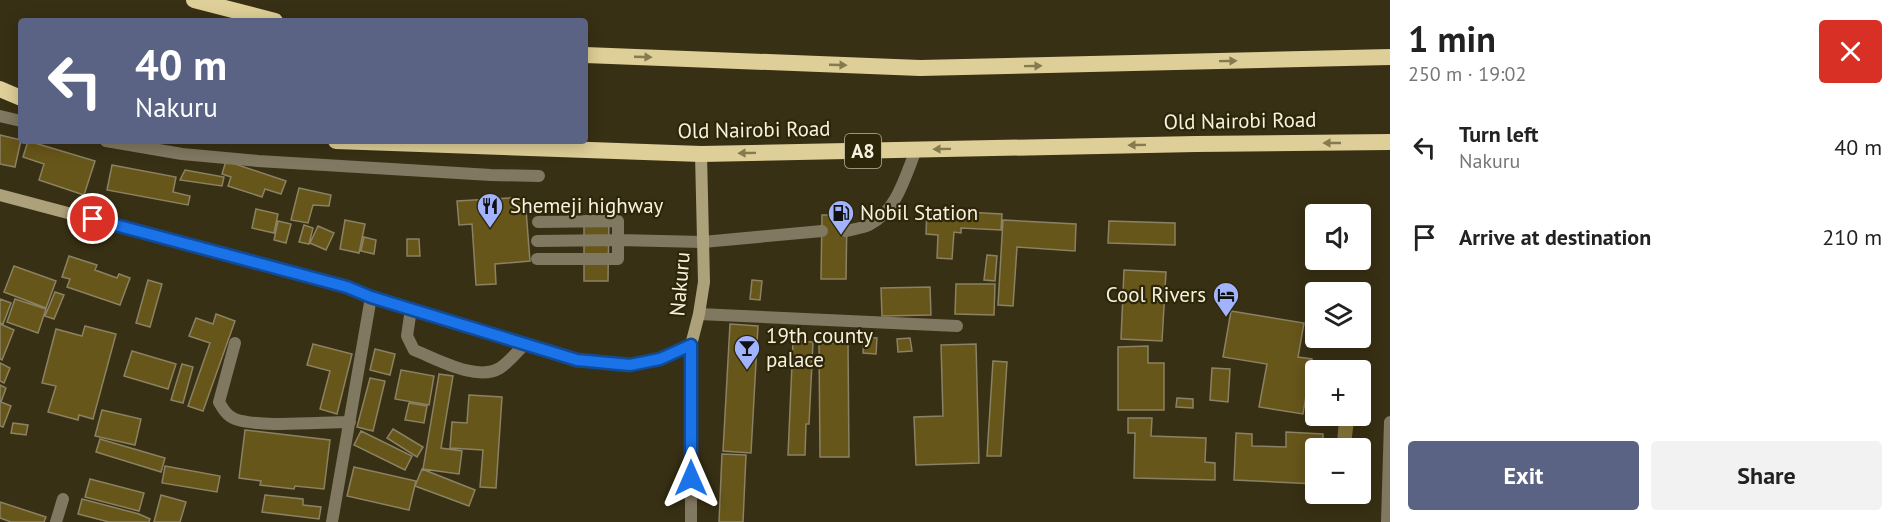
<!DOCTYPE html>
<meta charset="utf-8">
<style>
:root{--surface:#fff;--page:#f2f2f2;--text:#222;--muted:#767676;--accent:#5b6385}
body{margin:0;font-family:"PT Sans",sans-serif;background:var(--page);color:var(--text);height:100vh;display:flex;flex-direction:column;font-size:22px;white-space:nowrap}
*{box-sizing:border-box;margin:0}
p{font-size:20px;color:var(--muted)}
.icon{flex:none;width:33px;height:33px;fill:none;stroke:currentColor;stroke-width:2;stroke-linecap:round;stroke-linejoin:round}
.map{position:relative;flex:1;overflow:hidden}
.drawer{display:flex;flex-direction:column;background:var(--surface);width:510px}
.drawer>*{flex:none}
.hud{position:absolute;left:18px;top:18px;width:570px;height:126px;border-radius:6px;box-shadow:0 3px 15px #0003;background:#5b6385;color:#fff;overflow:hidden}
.fabs{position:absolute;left:1305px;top:204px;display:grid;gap:12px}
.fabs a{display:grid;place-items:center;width:66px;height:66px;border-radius:6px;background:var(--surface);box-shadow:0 3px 15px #0003;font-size:30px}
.pin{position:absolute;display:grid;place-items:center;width:51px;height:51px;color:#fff;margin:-26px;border:3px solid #fff;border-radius:50%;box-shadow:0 2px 6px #0007}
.me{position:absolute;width:66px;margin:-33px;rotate:0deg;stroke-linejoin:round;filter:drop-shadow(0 0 4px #0008)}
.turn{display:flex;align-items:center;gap:21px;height:126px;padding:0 18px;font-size:27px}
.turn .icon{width:78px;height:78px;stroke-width:2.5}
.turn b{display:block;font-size:42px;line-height:51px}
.round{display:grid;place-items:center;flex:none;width:63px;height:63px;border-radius:6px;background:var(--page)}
.headline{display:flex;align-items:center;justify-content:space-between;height:102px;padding:0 18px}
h1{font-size:36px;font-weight:600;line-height:45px}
.cta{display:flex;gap:12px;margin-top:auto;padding:12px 18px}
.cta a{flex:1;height:69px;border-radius:6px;background:var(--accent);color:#fff;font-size:24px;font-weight:600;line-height:69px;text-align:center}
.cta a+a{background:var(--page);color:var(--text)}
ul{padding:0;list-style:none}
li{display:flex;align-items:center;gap:18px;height:90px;padding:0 18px}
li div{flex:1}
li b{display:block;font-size:22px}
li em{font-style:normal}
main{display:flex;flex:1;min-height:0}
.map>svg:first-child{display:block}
.water{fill:#87763c}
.building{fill:#67561a;stroke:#8b8163;stroke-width:1.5}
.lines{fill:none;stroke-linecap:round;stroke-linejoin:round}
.service{stroke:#807861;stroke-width:12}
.minor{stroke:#807861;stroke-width:12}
.secondary{stroke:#aca17a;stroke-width:12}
.trunk{stroke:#dece97;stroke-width:16}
.oneway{fill:#867a50}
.route-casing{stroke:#114b97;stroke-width:15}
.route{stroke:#1a73e8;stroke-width:10}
.labels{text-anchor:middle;stroke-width:4.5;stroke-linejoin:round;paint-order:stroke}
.shield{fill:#2e2609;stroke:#bab4a0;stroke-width:1.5}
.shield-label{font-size:20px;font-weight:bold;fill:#f6f1e0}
.street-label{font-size:21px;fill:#f6f1e0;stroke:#2e2609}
.poi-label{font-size:21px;fill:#f6f1e0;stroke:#2e2609;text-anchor:start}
</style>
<main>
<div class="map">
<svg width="1390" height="522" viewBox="0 0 1390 522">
<rect width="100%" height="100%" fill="#383014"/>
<path class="water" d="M1339,419L1354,421L1351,444L1337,443Z"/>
<path class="building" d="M0,135L21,140L15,167L0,164Z
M28,141L95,161L84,195L39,180L44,164L23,157Z
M226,161L286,181L281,194L265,189L262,197L228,186L231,177L222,174Z
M112,165L176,177L173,192L190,196L188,205L107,190Z
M185,170L224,177L222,186L180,180Z
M299,188L331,195L329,206L313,205L308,223L291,220Z
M525,197L530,261L495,264L496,284L476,285L472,224L459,225L457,201Z
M256,209L278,214L274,233L252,228Z
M927,210L1002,214L1001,230L961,228V233L954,232L952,259L937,258L938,235L926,234Z
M822,215H847L846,279H821Z
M584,216H609L608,281H584Z
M345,220L365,224L359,253L340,249Z
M1003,220L1076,224L1075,251L1017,247L1013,306L998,305Z
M278,221L291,224L286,243L274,240Z
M1109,221L1175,223V245L1108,243Z
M304,225L313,228L309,244L299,242Z
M318,226L334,233L326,250L310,243Z
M364,237L376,240L374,254L361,251Z
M407,239H419L420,256H407Z
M987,255L997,256L995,281L984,280Z
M69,256L97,265L95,270L117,278L119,274L130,278L120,305L67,287L70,279L62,277Z
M14,266L56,281L46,308L4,292Z
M1124,270L1166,272L1162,341L1121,339Z
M148,280L162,284L150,327L136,323Z
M752,280L762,281L760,300L750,299Z
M956,284H995L994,315L955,314Z
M930,287L931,315L882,316L881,288Z
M55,292L64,295L54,319L45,316Z
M0,299L11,303L3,324L0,323Z
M15,299L46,309L38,333L7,322Z
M1231,311L1304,323L1298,357L1312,359L1303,414L1259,407L1267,364L1223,357Z
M216,314L235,321L203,411L188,406L210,343L189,336L196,318L213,324Z
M0,324L14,330L2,360L0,359Z
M730,324L758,326L751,453L723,451Z
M85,326L116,334L93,419L79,415L78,420L48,412L56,386L42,383L56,329L82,336Z
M864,337L877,338L876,354L863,353Z
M910,338L912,351L898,352L897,339Z
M793,341L813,342L809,424H806L805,455H788Z
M819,343H848L849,457H820Z
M313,344L352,354L337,414L320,409L330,371L307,365Z
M976,344L979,463L916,465L914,417L943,416L941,345Z
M1148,346V363H1164V410H1118V347Z
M375,349L395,354L390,375L370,370Z
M132,351L176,364L168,389L124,376Z
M993,361L1007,362L1001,456H987Z
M0,363L10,368L4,383L0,381Z
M182,364L193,367L183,403L171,400Z
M1212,368L1230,369L1228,402L1210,400Z
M401,370L434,376L429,405L395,399Z
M439,374L453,376L441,448L462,451L459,474L423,469Z
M370,378L385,381L373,431L357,427Z
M0,385L6,388L1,402L11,406L3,427L0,426Z
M469,395L502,397L496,488L480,487L483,450L450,448L452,422L467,423Z
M1177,398L1193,399V408L1176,407Z
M409,403L427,406L424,423L405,420Z
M102,410L141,419L135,445L95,436Z
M1128,418H1152L1151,436L1206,438L1205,462L1215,463V480L1134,478L1135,433H1128Z
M13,423L28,425L26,435L11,433Z
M393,429L423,447L417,457L387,438Z
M245,430L330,440L324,489L295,486L294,489L260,485L261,481L239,478Z
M361,431L412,456L405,470L354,445Z
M1286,432L1323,434V448H1316V484L1234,480L1236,433L1252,434V446L1286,447Z
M100,439L165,458L161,472L96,452Z
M722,454L746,455L743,522H719Z
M165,466L220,476L217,492L162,483Z
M354,467L416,481L409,510L347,496Z
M422,469L475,490L469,506L415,486Z
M90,479L144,493L139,511L85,497Z
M161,495L186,502L180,522H154Z
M265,495L303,499V505L321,507L319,519L262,512Z
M82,499L139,514L150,519L149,522H109L78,514Z
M0,502L46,517L44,522H11L0,518Z"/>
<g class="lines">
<path class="service" d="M846,231C854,229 863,228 869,225C897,211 905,176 916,150
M537,241L618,240L703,242L822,231
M537,259H618V221L538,222
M411,309L407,336L414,350C437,359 477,382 500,368C509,362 517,352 525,344"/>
<path class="minor" d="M0,116L21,121
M106,141L182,154L258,161L491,175L539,176
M699,314L957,326
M235,343L219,402C223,409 227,416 235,419C260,428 321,422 350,422
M56,522L63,499
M332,522L371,297
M691,522V345
M1387,522L1390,422"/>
<path class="secondary" d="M0,195L347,287L371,297L577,360L630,365L660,359L691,345L699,314L704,282L701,154"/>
<path class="trunk" d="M194,0L275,21
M585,55L920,68L1390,57
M0,89L21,98
M336,141L701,154L1196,144L1390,142"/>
</g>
<defs><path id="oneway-solid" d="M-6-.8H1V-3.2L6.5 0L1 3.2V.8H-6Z" transform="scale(1.5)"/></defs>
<g class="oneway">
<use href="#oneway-solid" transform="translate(643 57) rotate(2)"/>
<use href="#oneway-solid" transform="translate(1228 61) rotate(-1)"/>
<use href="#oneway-solid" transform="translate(838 65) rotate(2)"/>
<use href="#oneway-solid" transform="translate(1033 66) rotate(-1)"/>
<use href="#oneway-solid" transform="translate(1332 143) rotate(180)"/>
<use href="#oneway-solid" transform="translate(1137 145) rotate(179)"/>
<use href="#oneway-solid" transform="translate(942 149) rotate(179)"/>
<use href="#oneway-solid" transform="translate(747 153) rotate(179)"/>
</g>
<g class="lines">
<g class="route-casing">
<path id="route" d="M93,219L347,287L371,297L577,360L630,365L660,359L691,345V478"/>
</g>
<use href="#route" class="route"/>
</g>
<defs>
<g id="restaurant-pin" transform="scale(1.35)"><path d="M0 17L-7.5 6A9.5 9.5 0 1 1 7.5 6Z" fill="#a1b3fd" stroke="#2e2609"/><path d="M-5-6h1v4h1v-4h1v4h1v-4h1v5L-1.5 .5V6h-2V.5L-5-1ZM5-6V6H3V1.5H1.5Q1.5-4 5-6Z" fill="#111"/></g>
<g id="fuel-pin" transform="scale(1.35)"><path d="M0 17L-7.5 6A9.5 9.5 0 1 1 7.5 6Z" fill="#a1b3fd" stroke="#2e2609"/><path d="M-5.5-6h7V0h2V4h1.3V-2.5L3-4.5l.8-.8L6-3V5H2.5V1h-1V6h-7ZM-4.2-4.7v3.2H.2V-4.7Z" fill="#111"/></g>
<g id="hotel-pin" transform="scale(1.35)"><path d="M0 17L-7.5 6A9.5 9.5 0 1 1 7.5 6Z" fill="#a1b3fd" stroke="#2e2609"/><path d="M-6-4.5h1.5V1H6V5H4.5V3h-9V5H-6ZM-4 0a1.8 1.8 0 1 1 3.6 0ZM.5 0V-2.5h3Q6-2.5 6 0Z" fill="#111"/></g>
<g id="bar-pin" transform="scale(1.35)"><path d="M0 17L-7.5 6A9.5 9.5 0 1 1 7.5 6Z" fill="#a1b3fd" stroke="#2e2609"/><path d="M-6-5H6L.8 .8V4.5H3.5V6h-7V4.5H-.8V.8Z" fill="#111"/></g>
</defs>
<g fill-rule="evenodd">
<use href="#restaurant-pin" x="490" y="206"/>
<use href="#fuel-pin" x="841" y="213"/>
<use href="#hotel-pin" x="1226" y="295"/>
<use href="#bar-pin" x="747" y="348"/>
</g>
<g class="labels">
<rect class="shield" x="845" y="134" width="36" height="34" rx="4.5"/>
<g class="shield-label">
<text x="863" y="158">A8</text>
</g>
<g class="street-label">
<text transform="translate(1240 121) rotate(-1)" y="7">Old Nairobi Road</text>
<text transform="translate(754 130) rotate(-1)" y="7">Old Nairobi Road</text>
<text transform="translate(680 284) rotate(-85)" y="7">Nakuru</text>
</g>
<g class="poi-label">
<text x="510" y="213">Shemeji highway</text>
<text x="860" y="220">Nobil Station</text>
<text x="1206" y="302" text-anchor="end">Cool Rivers</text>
<text x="766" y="343">19th county<tspan x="766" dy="24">palace</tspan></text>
</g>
</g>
</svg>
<div class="fabs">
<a><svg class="icon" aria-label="sound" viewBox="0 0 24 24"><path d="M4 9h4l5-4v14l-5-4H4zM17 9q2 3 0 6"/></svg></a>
<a><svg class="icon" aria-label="layers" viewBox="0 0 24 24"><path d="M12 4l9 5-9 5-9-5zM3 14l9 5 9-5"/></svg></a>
<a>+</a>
<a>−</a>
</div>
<div class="pin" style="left:93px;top:219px;background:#d93025"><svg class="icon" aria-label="arrive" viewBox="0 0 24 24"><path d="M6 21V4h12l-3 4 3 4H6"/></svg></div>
<svg class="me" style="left:691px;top:478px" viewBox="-20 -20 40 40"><path d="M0-17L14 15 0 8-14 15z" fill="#1a73e8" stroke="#fff" stroke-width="4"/></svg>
<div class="hud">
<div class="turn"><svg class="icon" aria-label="left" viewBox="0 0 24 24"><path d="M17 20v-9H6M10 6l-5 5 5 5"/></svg><div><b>40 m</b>Nakuru</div></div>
</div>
</div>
<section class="drawer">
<div class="headline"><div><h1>1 min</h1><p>250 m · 19:02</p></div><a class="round" style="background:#d93025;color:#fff"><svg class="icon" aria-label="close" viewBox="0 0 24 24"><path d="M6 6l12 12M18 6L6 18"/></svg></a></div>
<ul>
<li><svg class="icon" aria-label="left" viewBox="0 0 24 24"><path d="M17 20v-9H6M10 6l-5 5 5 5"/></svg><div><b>Turn left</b><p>Nakuru</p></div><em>40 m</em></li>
<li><svg class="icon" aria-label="arrive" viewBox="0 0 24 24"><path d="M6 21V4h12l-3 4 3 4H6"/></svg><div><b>Arrive at destination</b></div><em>210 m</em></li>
</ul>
<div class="cta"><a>Exit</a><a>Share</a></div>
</section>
</main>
